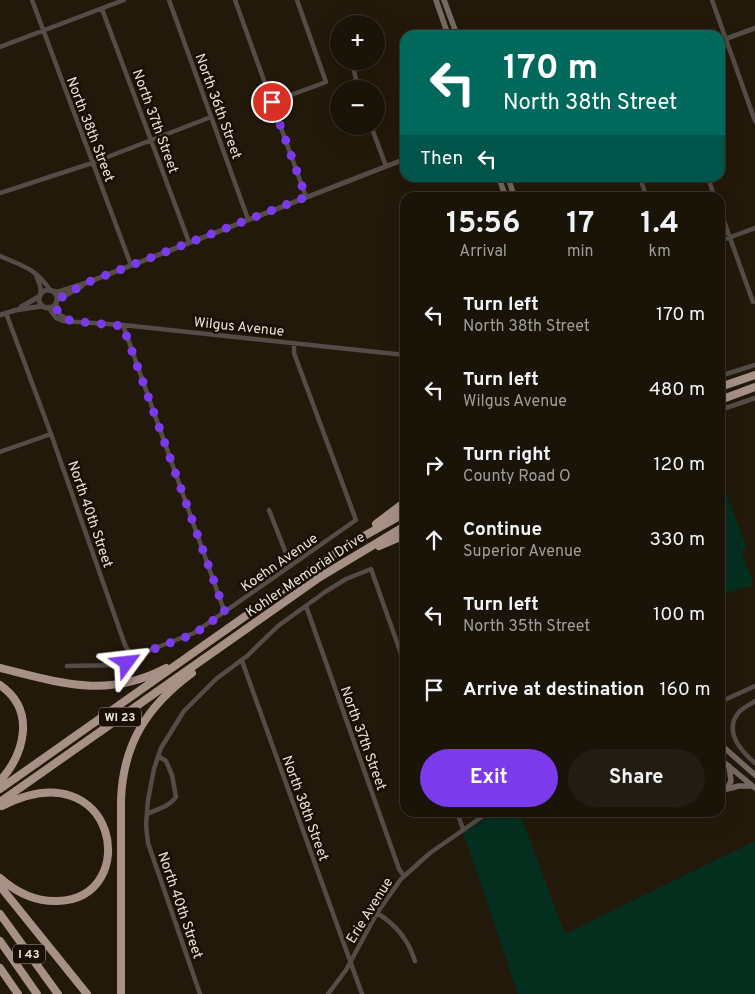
<!DOCTYPE html>
<meta charset="utf-8">
<style>
:root{--surface:#1a1308;--page:#231c12;--text:#f1f3f6;--muted:#9f9e9c;--line:#383229;--accent:#7c3aed}
body{margin:0;font-family:Overpass,sans-serif;background:var(--page);color:var(--text);height:100vh;display:flex;flex-direction:column;font-size:19px;white-space:nowrap}
*{box-sizing:border-box;margin:0}
p{font-size:16px;color:var(--muted)}
.icon{flex:none;width:28px;height:28px;fill:none;stroke:currentColor;stroke-width:2;stroke-linecap:round;stroke-linejoin:round}
.map{position:relative;flex:1;overflow:hidden}
.side{position:absolute;left:400px;top:192px;width:325px;height:625px;display:flex;flex-direction:column;background:var(--surface);border-radius:15px;box-shadow:0 5px 20px #0002,0 0 0 1px var(--line)}
.side>*{flex:none}
.banner{position:absolute;left:400px;top:30px;width:325px;height:152px;border-radius:15px;box-shadow:0 5px 20px #0002,0 0 0 1px var(--line);background:#00695c;color:#fff;overflow:hidden}
.tools{position:absolute;left:330px;top:15px;display:grid;gap:10px}
.tools a{display:grid;place-items:center;width:55px;height:55px;border-radius:50%;background:var(--surface);box-shadow:0 5px 20px #0002,0 0 0 1px var(--line);font-size:25px}
.pin{position:absolute;display:grid;place-items:center;width:42px;height:42px;color:#fff;margin:-21px;border:2px solid #fff;border-radius:50%;box-shadow:0 1px 5px #0007}
.me{position:absolute;width:55px;margin:-28px;rotate:60deg;stroke-linejoin:round;filter:drop-shadow(0 0 4px #0008)}
.turn{display:flex;align-items:center;gap:18px;height:105px;padding:0 20px;font-size:22px}
.turn .icon{width:65px;height:65px;stroke-width:2.5}
.turn b{display:block;font-size:35px;line-height:42px}
.then{display:flex;align-items:center;height:48px;padding:0 20px;background:#0003;gap:10px;font-size:19px}
.eta{display:flex;justify-content:space-evenly;align-items:center;height:85px;text-align:center}
.eta b{font-size:30px;font-weight:700;line-height:35px}
.action{display:flex;gap:10px;margin-top:auto;padding:10px 20px}
.action a{flex:1;height:58px;border-radius:30px;background:var(--accent);color:#fff;font-size:20px;font-weight:700;line-height:58px;text-align:center}
.action a+a{background:var(--page);color:var(--text)}
ul{padding:0;list-style:none}
li{display:flex;align-items:center;gap:15px;height:75px;padding:0 20px}
li div{flex:1}
li b{display:block;font-size:19px}
li em{font-style:normal}
.map>svg:first-child{display:block}
.green{fill:#042f1f}
.lines{fill:none;stroke-linecap:round;stroke-linejoin:round}
.minor{stroke:#554c48;stroke-width:4.5}
.tertiary{stroke:#554c48;stroke-width:5}
.secondary{stroke:#766862;stroke-width:5.5}
.motorway{stroke:#a79187;stroke-width:8}
.route{stroke:#7c3aed;stroke-width:9;stroke-dasharray:0 16.2}
.labels{text-anchor:middle;stroke-width:5;stroke-linejoin:round;paint-order:stroke}
.shield{fill:#191003;stroke:#aba499;stroke-width:1}
.shield-label{font-size:12px;font-weight:bold;fill:#e9e3d9}
.street-label{font-size:14px;fill:#e9e3d9;stroke:#191003}
</style>
<div class="map">
<svg width="755" height="994" viewBox="0 0 755 994">
<rect width="100%" height="100%" fill="#23190a"/>
<path class="green" d="M720,476L746,547L742,553L754,585L720,595Z
M496,813H520L565,934L755,841V994H518L463,832Z"/>
<g class="lines">
<path class="minor" d="M32,0L131,265
M169,0L248,219
M235,0L306,197
M712,0L755,121
M102,9L189,242
M0,47L124,0
M404,60H405
M352,61L358,89
M272,102L326,82L297,0
M371,126L386,166
M640,178L647,198
M708,178L715,198
M0,193L92,163L211,117
M720,210L753,302
M720,241L755,228
M0,256C23,266 35,268 50,290
M36,275L40,286L41,294
M56,303L60,315L70,320
M48,307L56,318L63,321L123,325L405,355
M6,313L51,434L125,645L132,657
M123,325L225,613
M720,376L755,365
M720,410L755,398
M0,452L51,434
M269,510L291,566
M306,606L399,869L404,876
M132,657L194,633L356,520L294,353V343
M242,661L362,994
M67,666L122,665L127,663L132,657
M755,701C750,705 743,707 739,712C723,731 741,751 755,763
M720,702L755,686
M457,812L463,829
M147,814C157,809 169,807 176,797L172,775L166,761L158,756
M377,913C396,925 408,939 415,961
M200,994L148,843L146,825L148,800L154,769L161,748L184,711L216,679L247,656L278,626L325,592L346,579L371,569L405,665
M328,994L346,970L377,913L401,879L430,853L489,812"/>
<path class="tertiary" d="M720,41L755,28
M39 299a9 9 0 1 1 18 0a9 9 0 1 1-18 0Z
M53,291L58,292L86,283L405,159
M57,300L82,286
M21,307L40,296
M0,315L16,310L43,306"/>
<path class="secondary" d="M436,0L448,35
M444,0L457,35
M499,178L506,198
M508,178L515,198
M720,744L755,775
M720,759L755,788
M727,789L739,786H752
M727,789L731,781L729,766"/>
<path class="motorway" d="M720,387L755,375
M720,400L755,387
M376,524L405,502
M379,546L405,535
M0,668C61,683 107,699 166,668
M0,685C36,710 25,753 0,781
M0,789L325,560L357,540L405,513
M0,802L320,577L405,526
M0,878C17,893 35,902 58,901C143,898 117,748 2,806
M0,886L87,994
M0,914L58,994
M0,941L37,994
M0,968L18,994
M121,994V800C123,744 147,706 192,673"/>
</g>
<g class="lines">
<path class="route" d="M127,663L132,657L194,634L225,612L123,326L71,321L60,315L57,310V300L86,283L306,197L272,102"/>
</g>
<g class="labels">
<g class="shield">
<rect x="99" y="707.5" width="42" height="19" rx="4"/>
<rect x="13" y="944.5" width="32" height="19" rx="4"/>
</g>
<g class="shield-label">
<text x="120" y="721">WI 23</text>
<text x="29" y="958">I 43</text>
</g>
<g class="street-label">
<text transform="translate(219 106) rotate(70)" y="5">North 36th Street</text>
<text transform="translate(156 121) rotate(70)" y="5">North 37th Street</text>
<text transform="translate(91 129) rotate(69)" y="5">North 38th Street</text>
<text transform="translate(239 326) rotate(6)" y="5">Wilgus Avenue</text>
<text transform="translate(91 514) rotate(71)" y="5">North 40th Street</text>
<text transform="translate(279 562) rotate(-35)" y="5">Koehn Avenue</text>
<text transform="translate(305 574) rotate(-34)" y="5">Kohler Memorial Drive</text>
<text transform="translate(364 738) rotate(70)" y="5">North 37th Street</text>
<text transform="translate(306 808) rotate(70)" y="5">North 38th Street</text>
<text transform="translate(181 905) rotate(71)" y="5">North 40th Street</text>
<text transform="translate(369 910) rotate(-58)" y="5">Erie Avenue</text>
</g>
</g>
</svg>
<div class="tools">
<a>+</a>
<a>−</a>
</div>
<div class="pin" style="left:272px;top:102px;background:#d93025"><svg class="icon" aria-label="arrive" viewBox="0 0 24 24"><path d="M6 21V4h12l-3 4 3 4H6"/></svg></div>
<svg class="me" style="left:127px;top:663px" viewBox="-20 -20 40 40"><path d="M0-17L14 15 0 8-14 15z" fill="#7c3aed" stroke="#fff" stroke-width="4"/></svg>
<div class="banner">
<div class="turn"><svg class="icon" aria-label="left" viewBox="0 0 24 24"><path d="M17 20v-9H6M10 6l-5 5 5 5"/></svg><div><b>170 m</b>North 38th Street</div></div>
<div class="then">Then<svg class="icon" aria-label="left" viewBox="0 0 24 24"><path d="M17 20v-9H6M10 6l-5 5 5 5"/></svg></div>
</div>
<section class="side">
<div class="eta">
<div><b>15:56</b><p>Arrival</p></div>
<div><b>17</b><p>min</p></div>
<div><b>1.4</b><p>km</p></div>
</div>
<ul>
<li><svg class="icon" aria-label="left" viewBox="0 0 24 24"><path d="M17 20v-9H6M10 6l-5 5 5 5"/></svg><div><b>Turn left</b><p>North 38th Street</p></div><em>170 m</em></li>
<li><svg class="icon" aria-label="left" viewBox="0 0 24 24"><path d="M17 20v-9H6M10 6l-5 5 5 5"/></svg><div><b>Turn left</b><p>Wilgus Avenue</p></div><em>480 m</em></li>
<li><svg class="icon" aria-label="right" viewBox="0 0 24 24"><path d="M7 20v-9h11M14 6l5 5-5 5"/></svg><div><b>Turn right</b><p>County Road O</p></div><em>120 m</em></li>
<li><svg class="icon" aria-label="ahead" viewBox="0 0 24 24"><path d="M12 20V5M6 11l6-6 6 6"/></svg><div><b>Continue</b><p>Superior Avenue</p></div><em>330 m</em></li>
<li><svg class="icon" aria-label="left" viewBox="0 0 24 24"><path d="M17 20v-9H6M10 6l-5 5 5 5"/></svg><div><b>Turn left</b><p>North 35th Street</p></div><em>100 m</em></li>
<li><svg class="icon" aria-label="arrive" viewBox="0 0 24 24"><path d="M6 21V4h12l-3 4 3 4H6"/></svg><div><b>Arrive at destination</b></div><em>160 m</em></li>
</ul>
<div class="action"><a>Exit</a><a>Share</a></div>
</section>
</div>
